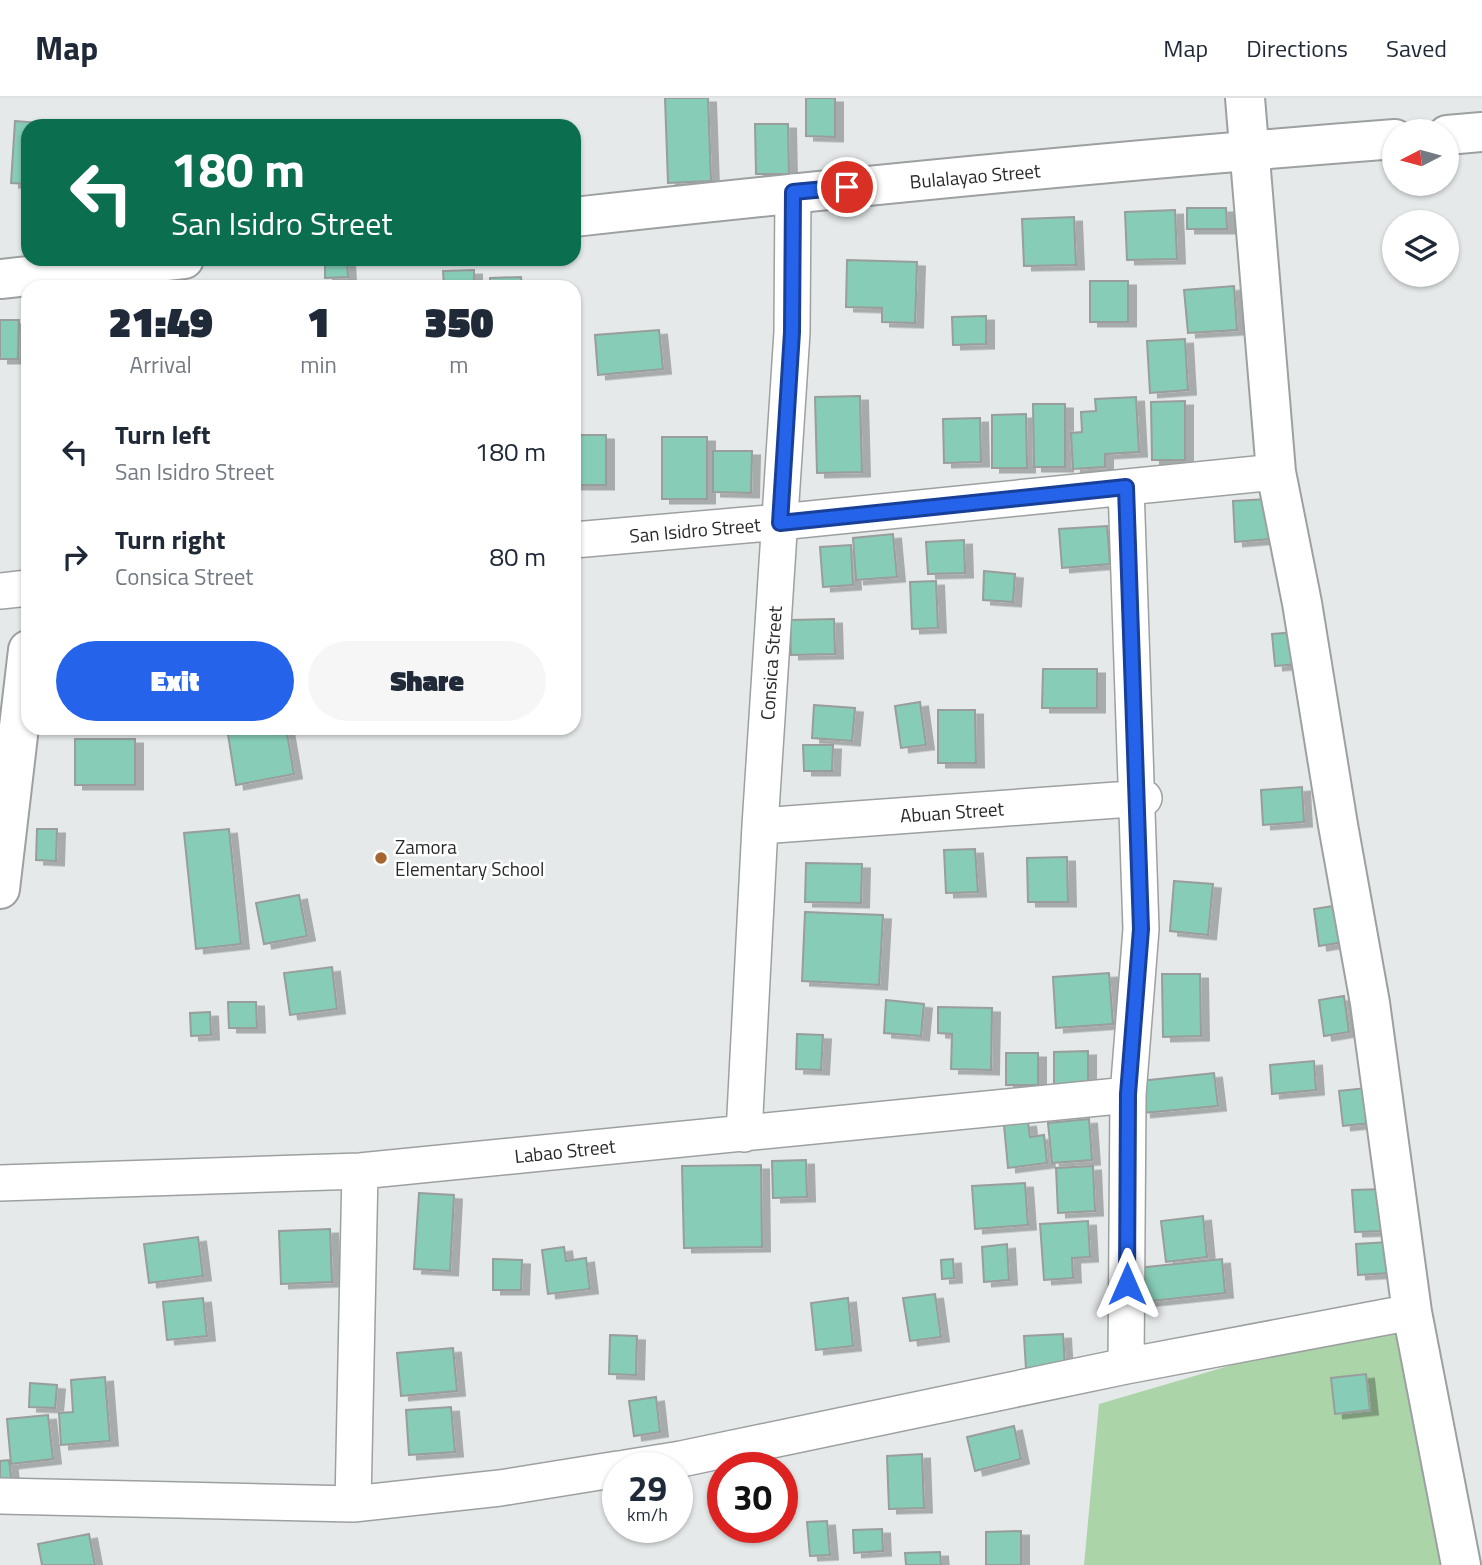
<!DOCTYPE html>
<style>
:root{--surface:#fff;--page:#f6f6f7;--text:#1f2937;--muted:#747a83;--line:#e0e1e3;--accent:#2563eb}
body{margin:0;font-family:"Titillium Web",sans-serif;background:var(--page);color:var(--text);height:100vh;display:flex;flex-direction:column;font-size:26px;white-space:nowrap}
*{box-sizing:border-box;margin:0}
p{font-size:23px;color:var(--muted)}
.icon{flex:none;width:38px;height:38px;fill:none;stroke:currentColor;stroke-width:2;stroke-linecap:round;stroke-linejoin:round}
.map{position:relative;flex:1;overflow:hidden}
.sheet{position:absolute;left:21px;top:182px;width:560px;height:455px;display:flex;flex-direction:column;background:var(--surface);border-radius:21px;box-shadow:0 2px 5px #0004}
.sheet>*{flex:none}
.hud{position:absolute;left:21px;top:21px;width:560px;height:147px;border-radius:21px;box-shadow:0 2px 5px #0004;background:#0b6e4f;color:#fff;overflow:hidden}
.needle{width:46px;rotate:264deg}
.tools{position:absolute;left:1382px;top:21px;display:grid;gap:14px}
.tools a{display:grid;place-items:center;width:77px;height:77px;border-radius:50%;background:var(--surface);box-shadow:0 2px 5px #0004;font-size:35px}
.speed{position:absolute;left:602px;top:1354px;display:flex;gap:14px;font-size:35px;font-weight:700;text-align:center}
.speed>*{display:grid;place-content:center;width:91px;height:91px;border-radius:50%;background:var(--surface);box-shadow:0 2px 5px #0004;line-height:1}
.speed small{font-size:18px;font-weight:400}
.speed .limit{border:10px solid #d22;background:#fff;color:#111}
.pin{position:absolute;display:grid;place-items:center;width:60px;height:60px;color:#fff;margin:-30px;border:4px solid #fff;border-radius:50%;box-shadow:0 2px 7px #0007}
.me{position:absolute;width:77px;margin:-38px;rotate:0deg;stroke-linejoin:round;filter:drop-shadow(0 0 5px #0008)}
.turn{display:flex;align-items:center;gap:24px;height:147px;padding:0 35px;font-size:32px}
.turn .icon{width:91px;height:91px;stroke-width:2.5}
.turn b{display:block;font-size:49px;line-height:60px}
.eta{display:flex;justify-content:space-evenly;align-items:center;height:119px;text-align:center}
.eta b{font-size:42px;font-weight:800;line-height:49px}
.primary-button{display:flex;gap:14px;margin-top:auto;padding:14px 35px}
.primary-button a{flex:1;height:80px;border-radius:42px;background:var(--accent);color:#fff;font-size:28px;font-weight:800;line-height:80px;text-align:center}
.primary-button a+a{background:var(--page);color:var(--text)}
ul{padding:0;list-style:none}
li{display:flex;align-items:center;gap:21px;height:105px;padding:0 35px}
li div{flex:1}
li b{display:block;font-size:26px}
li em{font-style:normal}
header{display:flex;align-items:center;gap:42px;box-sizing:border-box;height:98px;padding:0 35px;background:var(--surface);border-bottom:2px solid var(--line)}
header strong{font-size:33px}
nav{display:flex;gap:38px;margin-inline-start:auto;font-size:24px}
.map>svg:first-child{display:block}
.green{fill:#abd4a8}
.building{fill:#86ccb6;stroke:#999d9b;stroke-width:2;filter:url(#shadow)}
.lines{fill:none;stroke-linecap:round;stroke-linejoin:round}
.minor-casing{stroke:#9da0a1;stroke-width:38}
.tertiary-casing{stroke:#9da0a1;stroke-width:42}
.minor{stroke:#fff;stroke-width:35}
.tertiary{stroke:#fff;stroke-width:38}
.route-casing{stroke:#184099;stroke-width:18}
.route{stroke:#2563eb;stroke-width:12}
.poi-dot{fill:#a76531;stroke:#fff;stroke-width:2.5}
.labels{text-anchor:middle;stroke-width:5;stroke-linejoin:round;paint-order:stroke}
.street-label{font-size:19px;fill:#292a2a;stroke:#fff}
.poi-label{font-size:19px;fill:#292a2a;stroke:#fff;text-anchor:start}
</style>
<header>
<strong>Map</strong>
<nav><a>Map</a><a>Directions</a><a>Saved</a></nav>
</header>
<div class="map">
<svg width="1482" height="1467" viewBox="0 0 1482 1467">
<defs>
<filter id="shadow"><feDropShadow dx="8" dy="4.5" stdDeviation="0" flood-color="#0004"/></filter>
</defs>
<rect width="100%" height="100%" fill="#e5e9e9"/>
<path class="green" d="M1412,1214L1461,1467H1084L1099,1306Z"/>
<path class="building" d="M665,0H708L711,83L668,85Z
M806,0H835V39L806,38Z
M15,23L79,28H28V86L11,85Z
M755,26H788L789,76H756Z
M1187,110H1226L1227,131H1187Z
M1175,112L1177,161L1127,162L1125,114Z
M1074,119L1076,167L1024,168L1022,121Z
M325,161H347L348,179L325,180Z
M847,162L917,164L915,225L882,224V210L846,209Z
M474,172V189H444L443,173Z
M521,179L522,189H490V180Z
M1090,183H1128V224H1090Z
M1234,188L1237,232L1188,235L1184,192Z
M986,218V246L953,247L952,219Z
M0,222H19L18,261H0Z
M659,232L663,271L598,277L595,237Z
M1185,241L1188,292L1150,295L1147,243Z
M860,298L862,374L817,375L815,299Z
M1136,299L1139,354L1105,356V369L1073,371L1071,335L1082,334L1081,314L1096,313L1095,301Z
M1185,303V362H1152L1151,304Z
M1033,306H1065V369H1034Z
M1026,316L1027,370H992V317Z
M980,320L981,364L944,365L943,321Z
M574,337H606V387H574Z
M662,339H707V401H662Z
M713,353H752L751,395L713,394Z
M1268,401L1270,441L1235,444L1233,403Z
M1107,428L1110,466L1062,470L1059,431Z
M893,436L897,479L856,482L853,440Z
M964,442L965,475L928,476L926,444Z
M851,447L853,487L823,489L820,449Z
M984,473L1015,476L1013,504L983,502Z
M936,483L938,530L912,531L910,484Z
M834,521L835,556L791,557L790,522Z
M1296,534L1299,566L1275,568L1272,536Z
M1043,571H1097V610H1042Z
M920,604L926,647L901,650L895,608Z
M814,607L855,610L852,643L812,640Z
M938,612H975L976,665H938Z
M227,630H286L294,676L236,687Z
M75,641H135V687H75Z
M803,647H833L832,673H804Z
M1302,689L1304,724L1263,727L1261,692Z
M37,731H57L56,763L36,762Z
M229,731L241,846L196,851L184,735Z
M975,751L978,794L946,795L944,752Z
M1067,759L1068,804H1028L1027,760Z
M806,765L862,766L861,805L805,804Z
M1174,783L1213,786L1208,837L1170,833Z
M299,797L307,838L264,846L256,805Z
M1345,806L1350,843L1319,848L1314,811Z
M805,814L883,817L879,887L802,883Z
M332,869L337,911L290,917L284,875Z
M1109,875L1113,926L1056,930L1053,879Z
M1162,876H1200L1201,938L1163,939Z
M1344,898L1349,934L1324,938L1319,902Z
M886,902L924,906L921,938L884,935Z
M228,904H256L257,930H229Z
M938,909L992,910L991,972L951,971L952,936L938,935Z
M210,914L211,937L191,938L190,915Z
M797,936L823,937L821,972L796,971Z
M1088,953V990H1054V954Z
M1006,955H1038V987H1006Z
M1314,963L1316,992L1272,996L1270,967Z
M1214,975L1218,1008L1143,1015L1140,983Z
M1376,989L1380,1024L1343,1028L1339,993Z
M1089,1021L1092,1062L1052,1065L1048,1025Z
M1028,1024L1030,1039L1044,1037L1047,1065L1008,1070L1004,1027Z
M806,1062L807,1099L773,1100L772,1063Z
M761,1067L762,1149L684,1150L682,1068Z
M1093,1068L1095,1113L1058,1115L1056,1070Z
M1025,1085L1028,1127L975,1131L972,1088Z
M1384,1091L1386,1133L1355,1134L1352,1092Z
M419,1095L454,1097L450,1173L414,1171Z
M1203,1118L1207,1159L1166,1164L1161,1123Z
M1088,1123L1090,1159L1072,1160L1073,1180L1044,1182L1040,1126Z
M330,1131L332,1184L281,1186L279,1133Z
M198,1139L203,1178L149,1185L144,1146Z
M1389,1144L1391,1175L1358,1177L1356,1146Z
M1007,1146L1009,1182L984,1184L982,1149Z
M564,1149L566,1163L586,1160L590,1191L548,1196L542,1152Z
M493,1161L522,1162L521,1192H493Z
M953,1161L954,1180L942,1181L941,1162Z
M1222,1161L1225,1195L1142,1204L1138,1170Z
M935,1196L941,1239L910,1243L903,1200Z
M203,1200L207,1238L167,1242L163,1204Z
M848,1200L853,1248L816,1252L811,1205Z
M1063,1236L1065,1269L1026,1271L1024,1238Z
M610,1237L637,1238L636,1277L609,1276Z
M453,1250L457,1293L401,1298L397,1255Z
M1366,1276L1370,1312L1335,1316L1331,1280Z
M105,1279L110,1343L61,1347L59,1315L73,1314L71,1282Z
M30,1285L57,1287L55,1310L29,1309Z
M656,1299L660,1334L634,1338L629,1303Z
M451,1309L455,1354L409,1357L406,1312Z
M48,1317L53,1361L11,1366L7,1321Z
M1014,1328L1021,1361L975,1373L967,1339Z
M922,1356L924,1410L889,1411L887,1358Z
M9,1362L12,1386L0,1387V1363Z
M827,1423L830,1457L810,1458L807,1424Z
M882,1431L883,1453L854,1455L853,1432Z
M1021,1433V1467H986V1434Z
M89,1436L95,1467H42L38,1446Z
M940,1454L941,1467H906L905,1455Z"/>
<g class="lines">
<g class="minor-casing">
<path id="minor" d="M574,442L780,424L1276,374
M0,493L28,490
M760,728L1144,700
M744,1036L760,728L792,234L793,94
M0,1085L360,1073L1128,997
M1126,1268L1128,997L1141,831L1126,389
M625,1370L681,1361L1126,1268L1412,1214
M0,1398L353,1406L500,1390L618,1371
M353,1406L360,1073"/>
</g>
<g class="tertiary-casing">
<path id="tertiary" d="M1245,0L1276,374L1302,505L1338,727L1370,905L1412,1214L1461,1467
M1447,37L1482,34
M574,119C847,89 1121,62 1395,41
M0,181L184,161
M0,791L28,552"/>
</g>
<use href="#minor" class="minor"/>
<use href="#tertiary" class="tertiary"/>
</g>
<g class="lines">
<g class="route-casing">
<path id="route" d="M847,89L793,94L792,234L780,425L1126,389L1141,831L1128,996L1127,1186"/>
</g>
<use href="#route" class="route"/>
</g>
<circle class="poi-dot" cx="381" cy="760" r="7"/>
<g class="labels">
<g class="street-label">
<text transform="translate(975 78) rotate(-5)" y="7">Bulalayao Street</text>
<text transform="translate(695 432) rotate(-5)" y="7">San Isidro Street</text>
<text transform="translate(771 565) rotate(-86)" y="7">Consica Street</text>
<text transform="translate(952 714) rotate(-4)" y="7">Abuan Street</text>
<text transform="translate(565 1053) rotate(-6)" y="7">Labao Street</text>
</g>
<g class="poi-label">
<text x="395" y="756">Zamora<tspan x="395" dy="22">Elementary School</tspan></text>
</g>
</g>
</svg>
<div class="tools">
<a><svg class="needle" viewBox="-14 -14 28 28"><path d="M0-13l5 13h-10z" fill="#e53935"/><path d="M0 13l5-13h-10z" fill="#747a83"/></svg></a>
<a><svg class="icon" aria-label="layers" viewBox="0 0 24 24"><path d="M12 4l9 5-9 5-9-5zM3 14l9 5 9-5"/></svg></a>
</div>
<div class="speed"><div>29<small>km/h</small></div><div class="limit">30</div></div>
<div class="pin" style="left:847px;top:89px;background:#d93025"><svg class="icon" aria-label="arrive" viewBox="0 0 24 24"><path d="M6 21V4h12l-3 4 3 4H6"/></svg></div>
<svg class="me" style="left:1127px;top:1186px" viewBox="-20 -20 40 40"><path d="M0-17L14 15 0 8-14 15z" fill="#2563eb" stroke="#fff" stroke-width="4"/></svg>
<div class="hud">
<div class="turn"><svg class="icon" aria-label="left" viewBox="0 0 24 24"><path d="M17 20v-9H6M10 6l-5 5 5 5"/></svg><div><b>180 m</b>San Isidro Street</div></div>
</div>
<section class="sheet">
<div class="eta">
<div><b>21:49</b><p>Arrival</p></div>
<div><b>1</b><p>min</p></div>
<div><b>350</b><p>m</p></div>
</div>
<ul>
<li><svg class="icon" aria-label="left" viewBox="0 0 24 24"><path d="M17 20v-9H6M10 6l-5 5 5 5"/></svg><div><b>Turn left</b><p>San Isidro Street</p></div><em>180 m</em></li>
<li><svg class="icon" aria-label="right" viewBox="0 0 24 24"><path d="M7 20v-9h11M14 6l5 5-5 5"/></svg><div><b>Turn right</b><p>Consica Street</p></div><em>80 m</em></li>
</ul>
<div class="primary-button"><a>Exit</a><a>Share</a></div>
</section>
</div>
